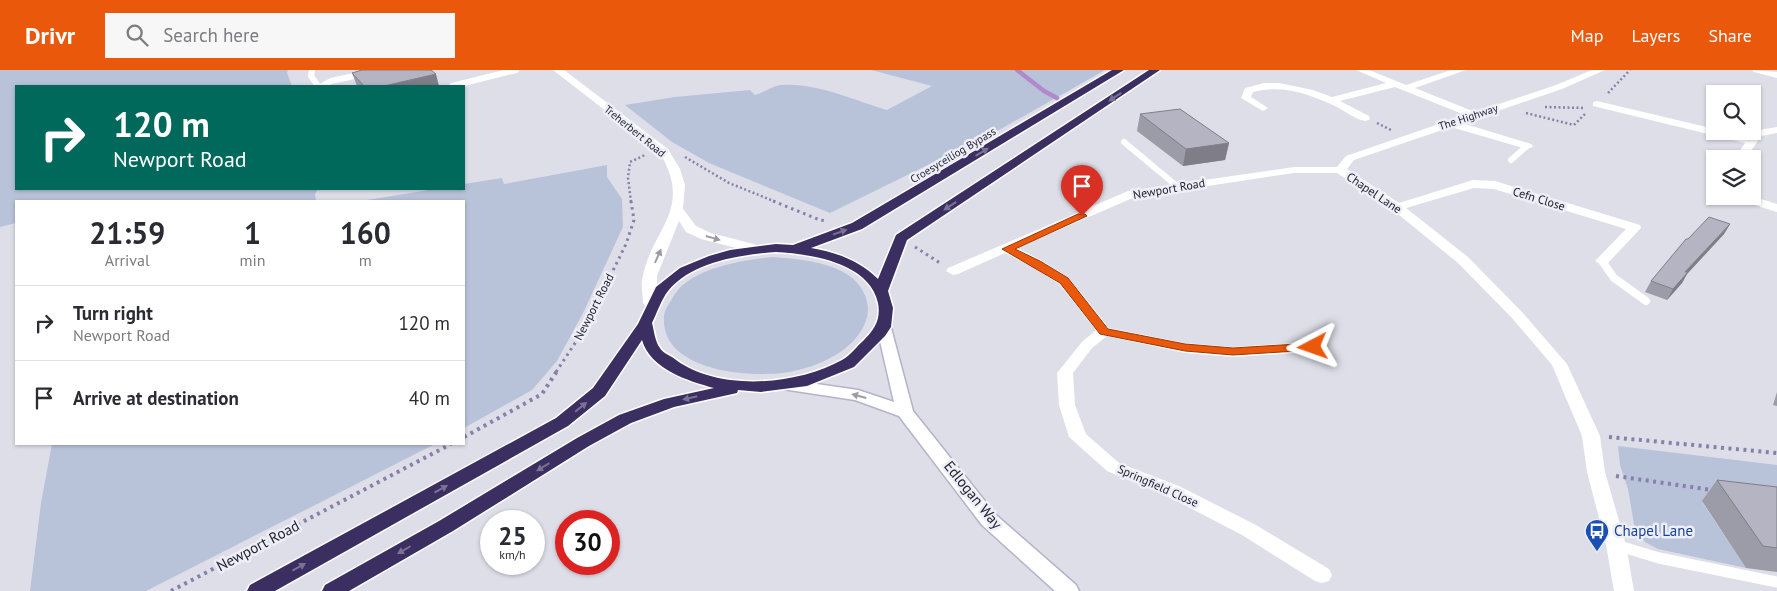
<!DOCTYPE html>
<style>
:root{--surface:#fff;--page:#f7f7f7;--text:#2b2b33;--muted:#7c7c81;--line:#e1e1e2;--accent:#ea580c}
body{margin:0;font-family:"PT Sans",sans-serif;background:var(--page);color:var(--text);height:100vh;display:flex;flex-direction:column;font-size:19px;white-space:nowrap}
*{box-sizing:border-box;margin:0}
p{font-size:16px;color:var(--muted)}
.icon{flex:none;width:28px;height:28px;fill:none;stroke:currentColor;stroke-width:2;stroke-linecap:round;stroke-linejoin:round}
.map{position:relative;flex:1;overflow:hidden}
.side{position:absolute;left:15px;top:130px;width:450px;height:245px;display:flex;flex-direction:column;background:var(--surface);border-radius:0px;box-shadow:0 1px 4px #0004}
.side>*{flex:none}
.top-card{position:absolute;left:15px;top:15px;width:450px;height:105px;border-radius:0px;box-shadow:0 1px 4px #0004;background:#00695c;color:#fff;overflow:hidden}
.buttons{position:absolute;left:1706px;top:15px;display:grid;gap:10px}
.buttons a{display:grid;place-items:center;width:55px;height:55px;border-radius:0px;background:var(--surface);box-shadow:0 1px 4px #0004;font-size:25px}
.speed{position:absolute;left:480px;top:440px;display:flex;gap:10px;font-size:25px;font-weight:700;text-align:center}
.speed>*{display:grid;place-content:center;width:65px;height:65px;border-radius:50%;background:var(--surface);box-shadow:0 1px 4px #0004;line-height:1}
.speed small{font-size:12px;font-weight:400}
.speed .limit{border:8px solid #d22;background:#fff;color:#111}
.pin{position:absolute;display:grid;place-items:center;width:42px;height:42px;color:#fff;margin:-51px -21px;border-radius:50% 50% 50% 0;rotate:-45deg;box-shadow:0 0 5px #0007}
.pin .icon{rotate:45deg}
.me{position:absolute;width:55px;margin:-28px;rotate:266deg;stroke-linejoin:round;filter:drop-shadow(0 0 4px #0008)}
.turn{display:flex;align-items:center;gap:18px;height:105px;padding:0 15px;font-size:22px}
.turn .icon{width:65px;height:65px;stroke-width:2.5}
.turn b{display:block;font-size:35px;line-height:42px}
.eta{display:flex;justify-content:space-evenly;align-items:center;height:85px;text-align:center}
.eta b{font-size:30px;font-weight:600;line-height:35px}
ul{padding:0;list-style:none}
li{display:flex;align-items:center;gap:15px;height:75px;padding:0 15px;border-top:1px solid var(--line)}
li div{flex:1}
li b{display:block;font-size:19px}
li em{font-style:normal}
header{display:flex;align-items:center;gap:30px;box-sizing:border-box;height:70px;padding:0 25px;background:var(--accent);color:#fff}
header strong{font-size:24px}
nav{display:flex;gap:28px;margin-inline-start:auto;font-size:18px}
.search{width:350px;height:45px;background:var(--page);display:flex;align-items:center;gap:12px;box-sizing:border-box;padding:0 18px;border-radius:0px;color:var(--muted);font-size:19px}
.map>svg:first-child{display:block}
.green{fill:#b8c2d9}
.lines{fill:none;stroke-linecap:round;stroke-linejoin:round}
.stream{stroke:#b189cb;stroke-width:4.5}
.secondary-casing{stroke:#b4b3c8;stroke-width:3}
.highway-casing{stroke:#fff;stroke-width:3}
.path-far2{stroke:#8681aa;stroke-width:2.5;stroke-dasharray:2 2.5;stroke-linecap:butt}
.path-far1{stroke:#8681aa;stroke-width:3;stroke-dasharray:2.5 4;stroke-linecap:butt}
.path{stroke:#8681aa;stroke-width:4;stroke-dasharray:3 4.5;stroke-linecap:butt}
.lane-far2{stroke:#fff;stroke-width:6}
.lane-far1{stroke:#fff;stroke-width:8}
.lane{stroke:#fff;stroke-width:11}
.street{fill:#fff;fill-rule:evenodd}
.secondary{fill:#fff;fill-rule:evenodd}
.highway{fill:#3b2f61;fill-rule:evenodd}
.wall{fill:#9c9ba8}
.shaded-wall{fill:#7f7e88}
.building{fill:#b5b4c3;stroke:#7f7e88}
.oneway{fill:#7a7295}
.oneway2{fill:#9d9ba5}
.route{fill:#ea580c;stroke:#983908}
.labels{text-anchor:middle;stroke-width:5;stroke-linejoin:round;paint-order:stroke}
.far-street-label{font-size:11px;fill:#252137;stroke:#eeeff6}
.street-label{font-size:12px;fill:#252137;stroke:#eeeff6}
.near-street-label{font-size:15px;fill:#252137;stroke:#eeeff6}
.near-transit-label{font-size:15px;fill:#164399;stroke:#eeeff6;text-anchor:start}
</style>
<header>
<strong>Drivr</strong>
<div class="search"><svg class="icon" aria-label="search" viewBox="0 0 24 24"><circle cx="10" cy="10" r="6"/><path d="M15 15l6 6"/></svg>Search here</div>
<nav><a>Map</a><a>Layers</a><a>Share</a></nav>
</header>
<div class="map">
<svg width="1777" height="521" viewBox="0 0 1777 521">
<rect width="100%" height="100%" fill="#dedee9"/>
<path class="green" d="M0,0H288L287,3L292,16H16V119H318L315,124L316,131H16V153L0,157Z
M871,0H1105L999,60L830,143L709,93L672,72L625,35L675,27L750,20L755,25C763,23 773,16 780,15C816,12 853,30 887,40L932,16Z
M607,95V107L622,129L623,157L583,243L557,291L532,320L464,358V131H361L435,119H464V114L502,108L504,114Z
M773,187C801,189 851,193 864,223C872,240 867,254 856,268C839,288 808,300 782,303C745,307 660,300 664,246C664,241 669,234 672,229C687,198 743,190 773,187Z
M52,374H435L146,521H30L41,433Z
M1618,376L1777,395V458L1702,432L1746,498L1658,479L1645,472L1637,463L1634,454L1628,419L1620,395Z"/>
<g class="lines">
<path class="stream" d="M1017,0L1044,21L1057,28"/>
<g class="secondary-casing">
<path id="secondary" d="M884,254L889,255L891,258L913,341L996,445L1076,515L1079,521H1055L982,455L899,346L855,330L789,320L783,319L781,315L783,311L789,310L858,320L894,332L877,258L879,255Z"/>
</g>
<g class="highway-casing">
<path id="highway" d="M1112,0H1124L862,159L811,178C836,182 860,191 878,209L896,165L1149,0H1160L907,170L888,221L893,238L891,257L885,266L854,297L807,316L761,322L738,320L737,323L674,337L631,353L589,376L453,461L349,521H322L325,515L439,451L577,368L619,345L664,329L714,318C688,311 650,299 642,270L605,326L568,356L275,521H247L250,515L556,348L593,318L638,254L656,217L680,198L709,186L730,180L776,174L793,175L852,153ZM776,182C810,184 869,192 878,233C881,249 875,259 864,270C857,276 850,286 842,290C795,316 715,322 672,287C668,285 662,282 660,278C655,272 654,260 652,253C657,243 661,230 668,221C693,191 740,185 776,182Z"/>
</g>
<path class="path-far2" d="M1608,23L1630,0
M1545,37L1584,38
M1526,43L1574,55L1586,43
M1377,53L1391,60
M685,87L729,113L776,132
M631,132L628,108L630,92L645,85"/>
<path class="path-far1" d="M773,131L820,150L827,151
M915,177L940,193
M556,302L585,258L626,174L634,150L631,131"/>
<path class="path" d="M464,367L542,324L557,301
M1609,367L1777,383
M1616,406L1712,420
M171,521L451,374"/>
<path class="lane-far2" d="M312,0L311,6L318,16
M322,16L331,11L382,0
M452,16L516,0
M1124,72L1178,117
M1511,90L1527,76"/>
<path class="lane-far1" d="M1602,191L1614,208L1646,231"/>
<path class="lane" d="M1616,475L1659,488L1777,512"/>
<path class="street" d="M553,0H564L668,79L680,99L685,115L683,139L696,156L711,163L761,176L763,179L761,182L756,183L701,169L686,162L679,151L657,206V233L655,236H645L643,233C643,225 641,217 642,210C651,158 694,141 660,83Z
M1356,0H1369L1406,15L1451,0H1466L1415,18L1475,42L1556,15L1592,0H1605L1562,19L1462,53L1531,74L1533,76L1531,78H1523L1451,57L1354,90L1347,99L1399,133L1473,110L1495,111L1640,155L1641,158L1607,194L1602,195L1595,191L1626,159L1494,119L1474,118L1406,138L1468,187L1522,242L1567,294L1600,366L1605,402L1626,475L1634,521H1614L1606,475L1587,402L1582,366L1552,295L1512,248L1458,193L1393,140L1337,103H1294L1135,127L1017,178L1041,190L1069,208L1109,258L1185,273L1233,277L1313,272L1318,274L1321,277L1318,280L1313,282L1233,287L1185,283L1107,266L1092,278L1073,303L1075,335L1086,364L1119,393L1179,416L1256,455L1329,499L1332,505L1329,511L1322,513L1315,511L1242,465L1167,426L1107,401L1069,367L1059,335L1057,303L1082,272L1096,260L1059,214L1031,196L1005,183L958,204L953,205L946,201L948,198L1128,121L1294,97H1337L1346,86L1465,45L1395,17L1340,31L1369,46L1370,48L1369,50L1365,51C1355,49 1346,42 1337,37C1310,24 1283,14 1253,22L1251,27L1268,38L1263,41L1241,28L1245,18L1264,13H1279L1313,20L1332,27L1386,13Z
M1752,0L1777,2V8L1754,2Z
M1597,31L1715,59V61H1725L1749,67L1753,61L1777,57V63L1761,66L1746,89H1734L1745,73L1593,36V32Z
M1733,126H1752L1777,134V142L1735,129Z"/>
<use href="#secondary" class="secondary"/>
<use href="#highway" class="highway"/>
</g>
<path class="wall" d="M352,3L439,16H357Z
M1140,44L1229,73L1225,90L1183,96L1137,61Z
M1730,154L1724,164L1687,204L1682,213L1667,230L1645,222L1651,211L1688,169Z
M1777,322V336L1773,335Z
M1717,410L1777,417V502L1746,498L1702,431Z"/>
<path class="shaded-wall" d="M436,4L439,16H384Z
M1229,73L1225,90L1183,96L1186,79Z
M1730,154L1724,164L1687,204L1682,213L1667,230L1673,219L1685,202Z"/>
<path class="building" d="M362,0H431L436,4L384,16H364L352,3Z
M1180,39L1229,73L1186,79L1140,44Z
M1709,147L1730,154L1685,202H1688L1673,219L1651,211L1686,169H1688Z
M1717,410L1777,417V478L1763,476Z"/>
<defs><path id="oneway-solid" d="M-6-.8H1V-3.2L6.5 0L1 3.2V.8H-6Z" transform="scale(1.25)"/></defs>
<g class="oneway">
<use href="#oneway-solid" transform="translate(1115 27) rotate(147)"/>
<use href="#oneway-solid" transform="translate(982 82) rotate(-31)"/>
<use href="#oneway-solid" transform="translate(950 136) rotate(147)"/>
<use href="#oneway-solid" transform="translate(840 162) rotate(-20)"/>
<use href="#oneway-solid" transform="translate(690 328) rotate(167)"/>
<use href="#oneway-solid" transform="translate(581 337) rotate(-39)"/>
<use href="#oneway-solid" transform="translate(543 397) rotate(149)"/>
<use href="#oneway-solid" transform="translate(441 419) rotate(-29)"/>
<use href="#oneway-solid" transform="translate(404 480) rotate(150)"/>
<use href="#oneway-solid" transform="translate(299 497) rotate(-29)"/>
</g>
<g class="oneway2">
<use href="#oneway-solid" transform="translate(713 168) rotate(16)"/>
<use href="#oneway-solid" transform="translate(658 186) rotate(-66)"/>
<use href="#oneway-solid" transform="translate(859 326) rotate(-165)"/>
</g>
<path class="route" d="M1078,144H1085L1087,146L1015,179L1040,191L1068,208L1108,259L1185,274L1233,278L1313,273L1319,277L1313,280L1233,285L1185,281L1100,264L1060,213L1002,179Z"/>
<defs>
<g id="bus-pin" transform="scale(1.25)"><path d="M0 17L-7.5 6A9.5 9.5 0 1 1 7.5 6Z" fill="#1a4fb4" stroke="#eeeff6"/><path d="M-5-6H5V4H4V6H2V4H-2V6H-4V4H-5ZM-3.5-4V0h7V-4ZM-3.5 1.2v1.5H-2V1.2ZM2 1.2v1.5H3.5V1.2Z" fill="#fff"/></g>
</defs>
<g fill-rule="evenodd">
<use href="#bus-pin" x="1597" y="461"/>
</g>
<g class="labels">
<g class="far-street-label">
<text transform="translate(1468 47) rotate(-18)" y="4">The Highway</text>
<text transform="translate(635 61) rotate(39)" y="4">Treherbert Road</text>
<text transform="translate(953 85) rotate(-31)" y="4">Croesyceiliog Bypass</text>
</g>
<g class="street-label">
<text transform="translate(1169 119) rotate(-10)" y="4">Newport Road</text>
<text transform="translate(1374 123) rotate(34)" y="4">Chapel Lane</text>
<text transform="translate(1539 129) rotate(17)" y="4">Cefn Close</text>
<text transform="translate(594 237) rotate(-63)" y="4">Newport Road</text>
<text transform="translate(1158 416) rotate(24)" y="4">Springfield Close</text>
</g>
<g class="near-street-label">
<text transform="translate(973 425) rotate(51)" y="5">Edlogan Way</text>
<text transform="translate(258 476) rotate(-28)" y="5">Newport Road</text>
</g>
<g class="near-transit-label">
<text x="1614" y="466">Chapel Lane</text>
</g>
</g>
</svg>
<div class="buttons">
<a><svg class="icon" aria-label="search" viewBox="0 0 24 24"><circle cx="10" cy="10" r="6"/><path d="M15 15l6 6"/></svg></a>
<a><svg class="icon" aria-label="layers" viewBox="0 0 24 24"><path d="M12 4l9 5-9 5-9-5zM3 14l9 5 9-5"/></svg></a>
</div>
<div class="speed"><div>25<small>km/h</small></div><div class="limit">30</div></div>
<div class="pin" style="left:1082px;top:146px;background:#d93025"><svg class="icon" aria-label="arrive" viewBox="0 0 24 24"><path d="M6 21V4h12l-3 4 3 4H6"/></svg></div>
<svg class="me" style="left:1313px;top:277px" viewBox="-20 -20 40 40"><path d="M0-17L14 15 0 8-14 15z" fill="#ea580c" stroke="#fff" stroke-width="4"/></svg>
<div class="top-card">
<div class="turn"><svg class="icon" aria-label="right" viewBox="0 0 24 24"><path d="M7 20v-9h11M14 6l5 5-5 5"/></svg><div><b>120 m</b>Newport Road</div></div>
</div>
<section class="side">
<div class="eta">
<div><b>21:59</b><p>Arrival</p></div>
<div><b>1</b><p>min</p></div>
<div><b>160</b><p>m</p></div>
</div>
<ul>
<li><svg class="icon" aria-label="right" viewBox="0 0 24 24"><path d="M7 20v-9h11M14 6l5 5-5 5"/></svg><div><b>Turn right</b><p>Newport Road</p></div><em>120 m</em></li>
<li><svg class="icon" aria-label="arrive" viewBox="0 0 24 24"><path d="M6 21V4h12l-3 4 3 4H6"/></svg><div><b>Arrive at destination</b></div><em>40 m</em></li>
</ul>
</section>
</div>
